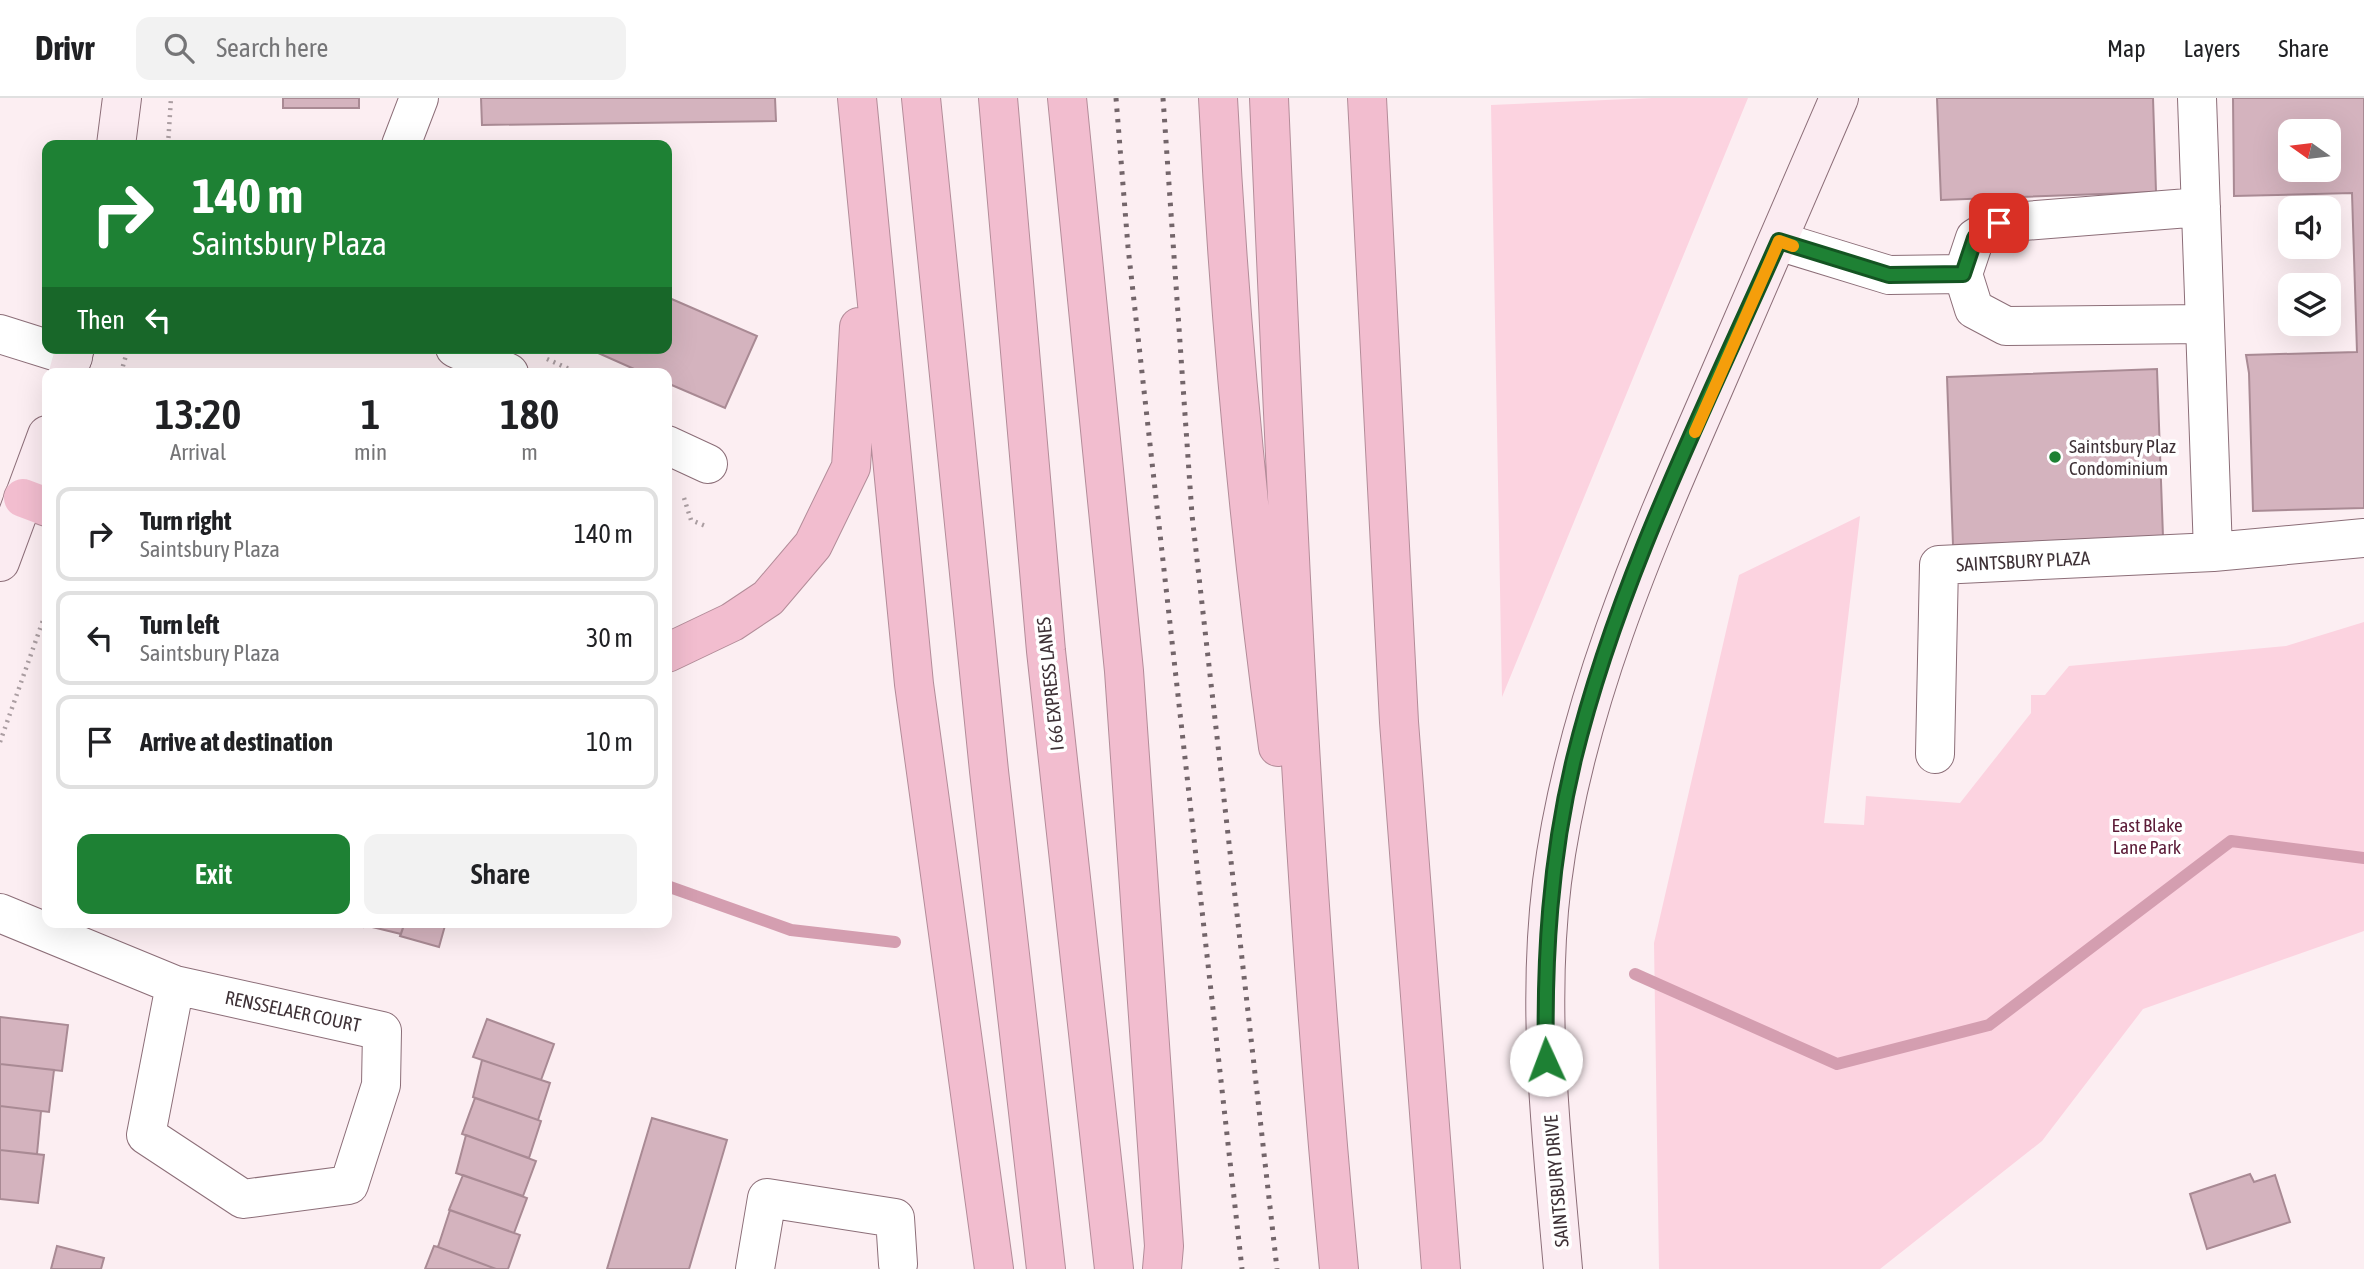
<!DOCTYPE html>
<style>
:root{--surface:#fff;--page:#f2f2f2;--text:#202124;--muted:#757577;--line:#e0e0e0;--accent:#1e8134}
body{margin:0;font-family:"Asap Condensed",sans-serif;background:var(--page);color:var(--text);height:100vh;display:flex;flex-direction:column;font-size:26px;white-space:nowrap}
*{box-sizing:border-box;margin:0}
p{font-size:23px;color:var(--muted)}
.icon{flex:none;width:38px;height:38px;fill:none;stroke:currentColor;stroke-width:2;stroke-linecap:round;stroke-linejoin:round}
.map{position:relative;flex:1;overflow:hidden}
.side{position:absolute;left:42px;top:270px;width:630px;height:560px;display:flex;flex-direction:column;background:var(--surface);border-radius:14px;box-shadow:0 7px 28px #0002}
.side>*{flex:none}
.banner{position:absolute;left:42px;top:42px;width:630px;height:214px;border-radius:14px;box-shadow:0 7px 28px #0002;background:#1e8134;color:#fff;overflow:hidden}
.needle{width:46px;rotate:284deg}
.fabs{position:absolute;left:2278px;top:21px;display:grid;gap:14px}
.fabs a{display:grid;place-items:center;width:63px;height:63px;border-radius:14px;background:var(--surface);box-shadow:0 7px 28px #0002;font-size:35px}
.pin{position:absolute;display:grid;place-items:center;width:60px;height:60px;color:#fff;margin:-30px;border-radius:14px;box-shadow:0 4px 10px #0006}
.me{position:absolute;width:77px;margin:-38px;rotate:358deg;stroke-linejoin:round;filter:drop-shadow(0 0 5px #0008)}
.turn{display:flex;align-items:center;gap:24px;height:147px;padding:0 35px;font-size:32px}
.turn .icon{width:91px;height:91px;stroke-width:2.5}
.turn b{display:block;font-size:49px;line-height:60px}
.then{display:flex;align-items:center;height:66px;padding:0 35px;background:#0003;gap:14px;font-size:26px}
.eta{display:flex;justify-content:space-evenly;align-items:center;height:119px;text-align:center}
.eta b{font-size:42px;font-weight:600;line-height:49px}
.action{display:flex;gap:14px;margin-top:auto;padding:14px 35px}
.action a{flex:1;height:80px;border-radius:14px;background:var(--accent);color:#fff;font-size:28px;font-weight:600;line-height:80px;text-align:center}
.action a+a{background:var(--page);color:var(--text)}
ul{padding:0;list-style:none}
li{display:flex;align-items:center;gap:21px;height:94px;margin:0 14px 10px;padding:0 21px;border:4px solid var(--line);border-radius:14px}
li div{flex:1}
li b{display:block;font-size:26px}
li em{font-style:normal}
header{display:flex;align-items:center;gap:42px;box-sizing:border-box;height:98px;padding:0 35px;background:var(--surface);border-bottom:2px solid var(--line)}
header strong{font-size:33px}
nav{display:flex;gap:38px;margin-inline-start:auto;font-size:24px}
.search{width:490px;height:63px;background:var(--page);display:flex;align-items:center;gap:18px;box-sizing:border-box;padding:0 24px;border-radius:14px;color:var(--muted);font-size:26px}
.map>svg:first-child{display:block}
.green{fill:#fcd3e0}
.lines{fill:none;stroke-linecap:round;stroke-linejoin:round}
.stream{stroke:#d49eb0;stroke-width:12}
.building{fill:#d4b3be;stroke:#a98a94;stroke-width:2;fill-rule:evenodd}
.street-casing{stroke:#8c6e78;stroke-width:40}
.secondary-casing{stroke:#8c6e78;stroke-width:40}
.highway-casing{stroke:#b38c99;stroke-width:40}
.path{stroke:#ab9ea2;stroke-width:4.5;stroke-dasharray:2 5;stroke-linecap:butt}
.street{stroke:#fff;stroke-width:38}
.secondary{stroke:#fbebf1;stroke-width:38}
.highway{stroke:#f2bdcf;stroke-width:38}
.rail{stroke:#73656a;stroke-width:5;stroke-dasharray:3.5 7;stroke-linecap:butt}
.route-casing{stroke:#145422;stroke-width:18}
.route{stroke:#1e8134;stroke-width:12}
.slow{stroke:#f59e0b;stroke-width:12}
.poi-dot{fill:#1e8134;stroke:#fff;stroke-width:2.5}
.labels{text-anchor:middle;stroke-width:7;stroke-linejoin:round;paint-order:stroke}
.poi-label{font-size:19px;fill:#3e3136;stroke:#fff;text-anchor:start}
.street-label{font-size:19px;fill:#3e3136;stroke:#fff}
.park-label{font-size:19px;fill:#5c1c38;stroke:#fff}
</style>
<header>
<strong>Drivr</strong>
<div class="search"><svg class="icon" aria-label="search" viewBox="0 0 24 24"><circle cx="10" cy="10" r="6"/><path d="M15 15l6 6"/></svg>Search here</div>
<nav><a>Map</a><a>Layers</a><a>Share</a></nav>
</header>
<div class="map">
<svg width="2364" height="1171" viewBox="0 0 2364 1171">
<rect width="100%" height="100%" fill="#fceef2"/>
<path class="green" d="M1652,0H1748L1502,599L1491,7Z
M1860,418L1824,725L1864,727L1866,698L1960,705L2031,615V597H2045L2069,568L2286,548L2364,524V833L2143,911L2042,1043L1880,1171H1659L1654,845L1739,477Z"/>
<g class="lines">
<path class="stream" d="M667,788L791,832L895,844
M1635,876L1837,966L1989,927L2231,743L2364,760"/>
</g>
<path class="building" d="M283,0H359V10H283Z
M481,0H775L776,23L482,27Z
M1937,0H2153L2156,94L1941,102Z
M2233,0H2364V410L2253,413L2249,275L2246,257L2357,254L2352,95L2234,98ZM2291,33H2329V72H2291Z
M667,199L757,238L725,310L667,285V275H643L587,250H667Z
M2157,271L2163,439L1953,447L1947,279Z
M345,824H365L363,829Z
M365,824H405L401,836L364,827Z
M405,824H446L439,849L400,838Z
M0,919L68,927L62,973L0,966Z
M487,921L554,946L541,982L473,959Z
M482,962L550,985L538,1022L473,999Z
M0,966L54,972L49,1014L0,1008Z
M475,1000L541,1023L529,1060L462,1036Z
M0,1008L41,1013L37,1056L0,1052Z
M652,1020L727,1042L689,1171H607Z
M466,1037L536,1063L523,1098L456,1075Z
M0,1052L44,1057L38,1105L0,1101Z
M2250,1076L2254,1084L2275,1077L2290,1124L2207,1151L2190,1096Z
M463,1077L527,1100L514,1135L449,1112Z
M450,1112L520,1137L508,1171H496L438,1149Z
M57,1148L104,1160L101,1171H51Z
M434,1148L438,1149L496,1171H425Z"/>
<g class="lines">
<g class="street-casing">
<path id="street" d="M2197,0L2213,454
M401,47L419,0
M2201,109L1999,125L1975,140L1963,176L1974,211L2006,228L2205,226
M1778,143L1889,177L1963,176
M0,236L73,259
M455,250L509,275
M667,347L708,366
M1935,656L1939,467L2213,454L2364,440
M0,815L175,887
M175,887L382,933L381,987L349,1087L243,1101L146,1037Z
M755,1171L767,1100L895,1120L898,1166"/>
</g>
<g class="secondary-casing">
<path id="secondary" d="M116,47L122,0
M68,275L75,250
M0,464L47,337
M1563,1171C1552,1042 1536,913 1552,784C1574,611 1643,452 1712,294C1755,196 1797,98 1839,0"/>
</g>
<g class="highway-casing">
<path id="highway" d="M857,0L914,586L994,1171
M921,0L989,673L1046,1171
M998,0L1046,553L1114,1171
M1067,0L1124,573L1164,1148L1162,1171
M1218,0C1229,217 1249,434 1278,649
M1269,0C1286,391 1302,782 1339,1171
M1367,0L1399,624L1441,1171
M23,400L47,409
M667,555L732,524L768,500L813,447L851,369L859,229"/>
</g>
<path class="path" d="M168,47L171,0
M547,261L578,275
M121,275L128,250
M684,400L691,422L708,429
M0,644L47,511"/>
<use href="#street" class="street"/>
<use href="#secondary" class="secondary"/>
<use href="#highway" class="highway"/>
<path class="rail" d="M1116,0L1128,149L1242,1171
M1163,0L1192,417L1277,1171"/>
</g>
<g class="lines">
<g class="route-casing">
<path id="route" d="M1546,962C1544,860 1550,761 1574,661C1618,481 1704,312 1779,143L1889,177L1963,176L1975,140L1999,125"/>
</g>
<use href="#route" class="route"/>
<path class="slow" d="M1695,334L1779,143L1793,148"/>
</g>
<circle class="poi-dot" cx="2055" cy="359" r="7"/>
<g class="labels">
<g class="poi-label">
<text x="2069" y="355">Saintsbury Plaz<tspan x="2069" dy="22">Condominium</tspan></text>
</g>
<g class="street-label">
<text transform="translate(2023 463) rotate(-3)" y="7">SAINTSBURY PLAZA</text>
<text transform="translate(1050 586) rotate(-96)" y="7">I 66 EXPRESS LANES</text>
<text transform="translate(293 913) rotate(12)" y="7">RENSSELAER COURT</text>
<text transform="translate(1556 1083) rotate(-95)" y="7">SAINTSBURY DRIVE</text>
</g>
<g class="park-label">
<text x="2147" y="734">East Blake<tspan x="2147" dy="22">Lane Park</tspan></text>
</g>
</g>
</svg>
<div class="fabs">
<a><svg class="needle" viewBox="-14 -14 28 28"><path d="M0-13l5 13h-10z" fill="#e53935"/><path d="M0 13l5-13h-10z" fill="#757577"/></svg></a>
<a><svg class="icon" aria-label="sound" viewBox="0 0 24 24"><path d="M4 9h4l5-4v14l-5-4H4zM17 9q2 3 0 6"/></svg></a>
<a><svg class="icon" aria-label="layers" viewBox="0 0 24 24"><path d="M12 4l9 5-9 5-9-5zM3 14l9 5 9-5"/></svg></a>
</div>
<div class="pin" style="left:1999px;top:125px;background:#d93025"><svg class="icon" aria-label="arrive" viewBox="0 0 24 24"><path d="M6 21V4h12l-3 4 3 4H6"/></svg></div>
<svg class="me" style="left:1546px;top:962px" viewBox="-20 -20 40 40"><circle r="19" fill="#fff"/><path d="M0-13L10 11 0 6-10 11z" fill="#1e8134"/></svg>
<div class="banner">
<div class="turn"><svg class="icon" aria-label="right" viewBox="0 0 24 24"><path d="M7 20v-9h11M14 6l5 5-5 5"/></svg><div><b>140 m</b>Saintsbury Plaza</div></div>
<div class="then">Then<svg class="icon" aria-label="left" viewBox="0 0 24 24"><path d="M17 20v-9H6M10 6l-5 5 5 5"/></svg></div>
</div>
<section class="side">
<div class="eta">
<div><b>13:20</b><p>Arrival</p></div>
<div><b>1</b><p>min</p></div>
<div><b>180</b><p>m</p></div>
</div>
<ul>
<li><svg class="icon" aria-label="right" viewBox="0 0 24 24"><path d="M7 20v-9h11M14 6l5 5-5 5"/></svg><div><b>Turn right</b><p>Saintsbury Plaza</p></div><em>140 m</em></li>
<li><svg class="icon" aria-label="left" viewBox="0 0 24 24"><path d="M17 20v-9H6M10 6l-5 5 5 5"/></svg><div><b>Turn left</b><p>Saintsbury Plaza</p></div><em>30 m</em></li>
<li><svg class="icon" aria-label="arrive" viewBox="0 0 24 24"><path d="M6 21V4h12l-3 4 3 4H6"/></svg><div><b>Arrive at destination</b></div><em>10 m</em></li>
</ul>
<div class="action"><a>Exit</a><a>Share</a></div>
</section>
</div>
